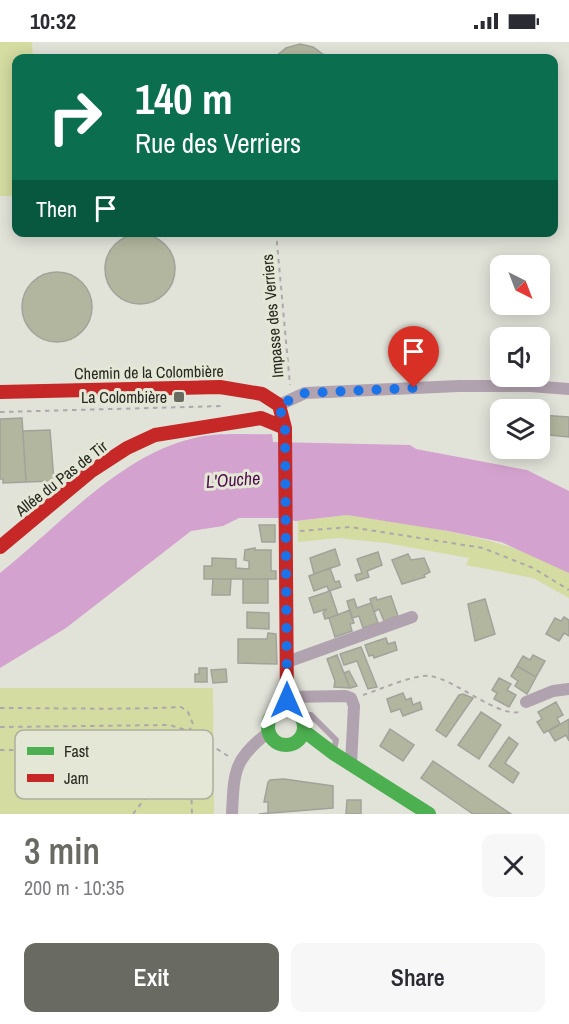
<!DOCTYPE html>
<meta charset="utf-8">
<style>
:root{--surface:#fff;--page:#f7f7f7;--text:#2b2b33;--muted:#7c7c81;--accent:#696a62}
body{margin:0;font-family:"Archivo Narrow",sans-serif;background:var(--page);color:var(--text);height:100vh;display:flex;flex-direction:column;font-size:22px;white-space:nowrap}
*{box-sizing:border-box;margin:0}
p{font-size:20px;color:var(--muted)}
.icon{flex:none;width:33px;height:33px;fill:none;stroke:currentColor;stroke-width:2;stroke-linecap:round;stroke-linejoin:round}
.map{position:relative;height:772px;overflow:hidden}
.drawer{display:flex;flex-direction:column;background:var(--surface);flex:1}
.drawer>*{flex:none}
.guide{position:absolute;left:12px;top:12px;width:546px;height:183px;border-radius:12px;box-shadow:0 3px 15px #0003;background:#0b6e4f;color:#fff;overflow:hidden}
.needle{width:39px;rotate:138deg}
.fabs{position:absolute;left:490px;top:213px;display:grid;gap:12px}
.fabs a{display:grid;place-items:center;width:60px;height:60px;border-radius:12px;background:var(--surface);box-shadow:0 3px 15px #0003;font-size:30px}
.pin{position:absolute;display:grid;place-items:center;width:51px;height:51px;color:#fff;margin:-62px -26px;border-radius:50% 50% 50% 0;rotate:-45deg;box-shadow:0 0 6px #0007}
.pin .icon{rotate:45deg}
.me{position:absolute;width:66px;margin:-33px;rotate:0deg;stroke-linejoin:round;filter:drop-shadow(0 0 4px #0008)}
.turn{display:flex;align-items:center;gap:21px;height:126px;padding:0 24px;font-size:27px}
.turn .icon{width:78px;height:78px;stroke-width:2.5}
.turn b{display:block;font-size:42px;line-height:51px}
.then{display:flex;align-items:center;height:57px;padding:0 24px;background:#0003;gap:12px;font-size:22px}
.round{display:grid;place-items:center;flex:none;width:63px;height:63px;border-radius:12px;background:var(--page)}
.summary{display:flex;align-items:center;justify-content:space-between;height:102px;padding:0 24px}
h1{font-size:36px;font-weight:600;line-height:45px;color:var(--accent)}
.button{display:flex;gap:12px;margin-top:auto;padding:12px 24px}
.button a{flex:1;height:69px;border-radius:12px;background:var(--accent);color:#fff;font-size:24px;font-weight:600;line-height:69px;text-align:center}
.button a+a{background:var(--page);color:var(--text)}
.status{display:flex;justify-content:space-between;align-items:center;height:42px;padding:0 30px;background:var(--surface);direction:ltr}
.status svg{height:16px;fill:currentColor}
.map>svg:first-child{display:block}
.green{fill:#d4dca1}
.water{fill:#d4a2ce}
.building{fill:#b3b69e;stroke:#a1a39b;stroke-width:1.5}
.lines{fill:none;stroke-linecap:round;stroke-linejoin:round}
.path{stroke:#afa8ab;stroke-width:2;stroke-dasharray:4.5 4.5;stroke-linecap:butt}
.lane{stroke:#b0a2ae;stroke-width:6}
.street{stroke:#b0a2ae;stroke-width:12}
.fast{stroke:#4caf50;stroke-width:14}
.jam{stroke:#c62828;stroke-width:14}
.route{stroke:#1a73e8;stroke-width:10;stroke-dasharray:0 18}
.poi-dot{fill:#696a62;stroke:#e4e7d5;stroke-width:2}
.labels{text-anchor:middle;stroke-width:6;stroke-linejoin:round;paint-order:stroke}
.street-label{font-size:16px;fill:#282922;stroke:#e4e7d5}
.poi-label{font-size:16px;fill:#282922;stroke:#e4e7d5;text-anchor:end}
.water-label{font-size:18px;font-style:italic;fill:#4f0c4d;stroke:#e4e7d5}
.key{fill:#e4e7d5;stroke:#acae9f;stroke-width:1.5}
.key-label{font-size:16px;fill:#282922}
</style>
<div class="status"><b>10:32</b><svg viewBox="0 0 49 12"><path d="M0 12V9h3v3zM5 12V6h3v6zM10 12V3h3v9zM15 12V0h3v12zM26 1h20v11H26zM47 4h2v5h-2z"/></svg></div>
<div class="map">
<svg width="569" height="772" viewBox="0 0 569 772">
<rect width="100%" height="100%" fill="#e1e3d9"/>
<path class="green" d="M0,0H32L33,16H16V154H0Z
M347,473C423,485 501,492 569,531V556L533,536L466,523L469,516L386,501L338,496L298,500V479Z
M0,646H213L214,772H0Z"/>
<path class="water" d="M272,392L273,400L410,403L416,407L527,428L569,449V531L501,500L448,489L347,473L296,479L278,476H239L223,484L191,489L66,586L0,626V531C59,484 120,413 194,396C218,390 247,393 272,392Z"/>
<path class="building" d="M300,2L313,5L328,16H274L286,6Z
M105 227a35 35 0 1 1 70 0a35 35 0 1 1-70 0Z
M22 265a35 35 0 1 1 70 0a35 35 0 1 1-70 0Z
M540,373L569,375V395L540,392Z
M22,376L26,440L3,441V437H0V377Z
M50,388L54,439L26,440L23,389Z
M259,483H275V500H262Z
M255,506V508H271V529H276V537H204V524H212V516L236,517V526L249,527V519L244,518L245,508Z
M335,507L340,523L314,532L310,516Z
M378,510L382,523L367,529L369,535L357,539L355,533L362,531L357,517Z
M408,512L411,518L424,516L430,530L424,533L425,535L402,542L392,518Z
M330,526L335,540L339,539L341,545L329,549L327,544L314,549L309,534Z
M213,537H231L230,553H212Z
M243,537H268V561H243Z
M330,549L338,573L325,577L323,571L327,567L314,571L309,556Z
M391,554L398,574L384,579L379,567L374,570L370,557L376,555L377,558Z
M354,557L357,566L371,561L378,581L363,586L359,574L352,576L347,559Z
M485,557L495,592L475,599L468,562Z
M350,568L354,581L350,582L352,589L335,595L329,576Z
M247,570L269,571V587L247,586Z
M564,575L569,578V594L564,591L559,599L546,592L555,576L561,579Z
M268,591L276,592L277,622L238,621V597H267Z
M386,596L388,602L395,600L397,608L374,616L373,613L369,614L365,603Z
M361,605L377,645L368,647L357,619L344,623L340,612Z
M337,613L344,631L350,646L334,645L335,639L327,617Z
M533,613L545,619L536,635L517,624L523,614L530,618Z
M517,624L536,635L527,652L515,644L518,639L511,634Z
M199,626H207V640H195V632H199Z
M226,627L227,640L213,641L211,628Z
M349,629L357,644L350,646L344,631Z
M499,636L511,642L507,648L516,653L509,665L494,657L497,651L492,648Z
M403,651L406,658L411,656L413,663L420,660L422,667L403,674L400,667L391,670L387,657Z
M463,652L473,656L446,695L436,688L459,653Z
M556,660L563,673L557,676L560,682L544,691L537,680L542,677L538,670Z
M481,670L501,683L479,717L458,703Z
M569,677V699L566,693L555,699L549,689Z
M390,687L414,703L403,719L380,704Z
M509,695L518,702L505,721L519,731L513,741L489,724Z
M433,719L511,772H473L421,736Z
M284,737L333,744V766L259,772L268,771V760H264L268,740L270,738Z
M347,758H361V772H346Z"/>
<g class="lines">
<path class="path" d="M276,190L290,343
M0,370L225,364
M300,489L350,485L483,506L533,526L569,548
M363,653C379,648 414,632 430,634C454,637 498,675 519,670
M0,666C60,666 121,668 181,665L188,670L193,682L189,689L170,683L0,685
M0,708L169,707L190,709L189,689L228,714
M133,772L176,716L190,709L192,772"/>
<path class="lane" d="M301,675L311,673L336,698L334,708"/>
<path class="street" d="M279,363L305,351L459,344H530L569,347
M287,620L412,575
M287,655L346,654L351,656L354,664L351,722
M526,660L553,649L569,647
M232,772C234,731 233,717 268,691"/>
<path class="fast" d="M268 685a18 18 0 1 1 36 0a18 18 0 1 1-36 0Z
M304,689L333,711L429,772"/>
<path class="jam" d="M0,350L220,345L262,352L279,363L285,386L287,666
M0,505L90,430L127,406L155,393L261,376L285,386"/>
</g>
<g class="lines">
<path class="route" d="M287,658L285,386L279,363L305,351L414,346"/>
</g>
<rect class="poi-dot" x="173" y="349" width="12" height="12" rx="3"/>
<g class="labels">
<g class="street-label">
<text transform="translate(272 274) rotate(-95)" y="6">Impasse des Verriers</text>
<text transform="translate(149 330) rotate(-1)" y="6">Chemin de la Colombière</text>
<text transform="translate(61 436) rotate(-38)" y="6">Allée du Pas de Tir</text>
</g>
<g class="poi-label">
<text x="167" y="361">La Colombière</text>
</g>
<g class="water-label">
<text transform="translate(233 438) rotate(-4)" y="6">L'Ouche</text>
</g>
</g>
<rect x="15" y="688" width="198" height="69" rx="9" class="key"/>
<rect x="27" y="705" width="27" height="8" fill="#4caf50"/>
<rect x="27" y="732" width="27" height="8" fill="#c62828"/>
<g class="key-label">
<text x="64" y="715">Fast</text>
<text x="64" y="742">Jam</text>
</g>
</svg>
<div class="fabs">
<a><svg class="needle" viewBox="-14 -14 28 28"><path d="M0-13l5 13h-10z" fill="#e53935"/><path d="M0 13l5-13h-10z" fill="#7c7c81"/></svg></a>
<a><svg class="icon" aria-label="sound" viewBox="0 0 24 24"><path d="M4 9h4l5-4v14l-5-4H4zM17 9q2 3 0 6"/></svg></a>
<a><svg class="icon" aria-label="layers" viewBox="0 0 24 24"><path d="M12 4l9 5-9 5-9-5zM3 14l9 5 9-5"/></svg></a>
</div>
<div class="pin" style="left:414px;top:346px;background:#d93025"><svg class="icon" aria-label="arrive" viewBox="0 0 24 24"><path d="M6 21V4h12l-3 4 3 4H6"/></svg></div>
<svg class="me" style="left:287px;top:658px" viewBox="-20 -20 40 40"><path d="M0-17L14 15 0 8-14 15z" fill="#1a73e8" stroke="#fff" stroke-width="4"/></svg>
<div class="guide">
<div class="turn"><svg class="icon" aria-label="right" viewBox="0 0 24 24"><path d="M7 20v-9h11M14 6l5 5-5 5"/></svg><div><b>140 m</b>Rue des Verriers</div></div>
<div class="then">Then<svg class="icon" aria-label="arrive" viewBox="0 0 24 24"><path d="M6 21V4h12l-3 4 3 4H6"/></svg></div>
</div>
</div>
<section class="drawer">
<div class="summary"><div><h1>3 min</h1><p>200 m · 10:35</p></div><a class="round"><svg class="icon" aria-label="close" viewBox="0 0 24 24"><path d="M6 6l12 12M18 6L6 18"/></svg></a></div>
<div class="button"><a>Exit</a><a>Share</a></div>
</section>
